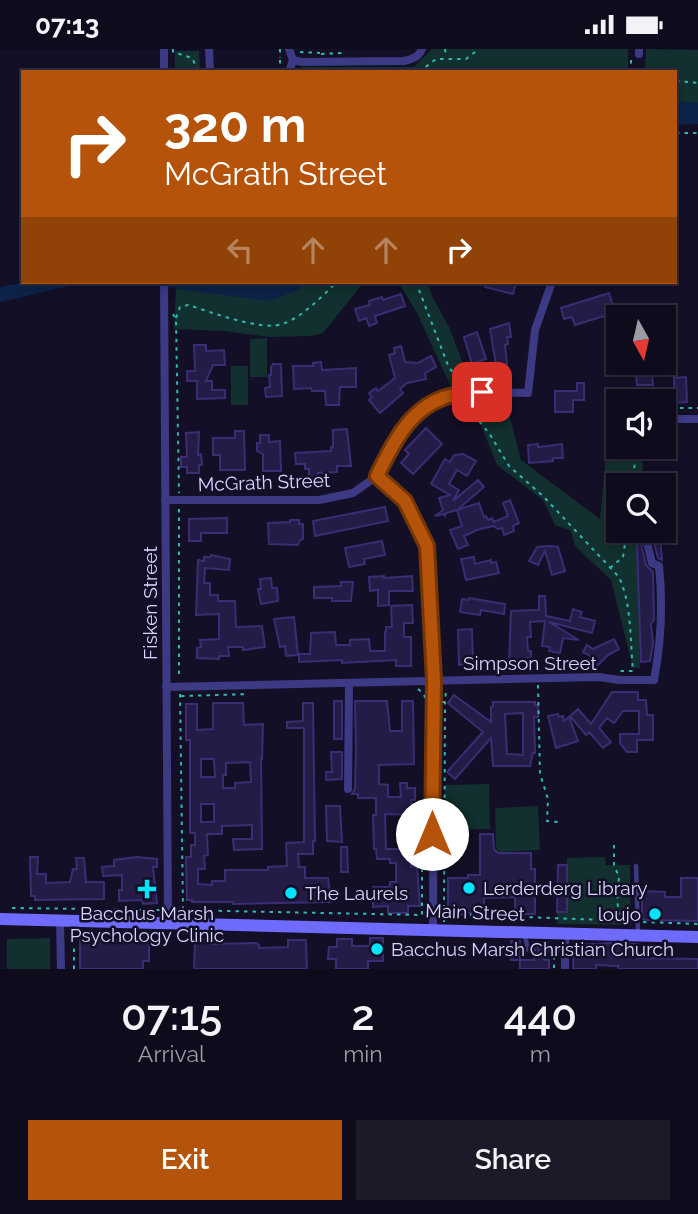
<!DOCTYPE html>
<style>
:root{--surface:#0e0b1c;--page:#1c1929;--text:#f1f3f6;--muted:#9b9ba3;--line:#2e2b3b;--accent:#b45309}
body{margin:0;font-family:Raleway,sans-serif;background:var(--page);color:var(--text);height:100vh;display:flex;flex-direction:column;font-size:26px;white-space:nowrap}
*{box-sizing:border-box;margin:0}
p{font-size:23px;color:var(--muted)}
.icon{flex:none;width:38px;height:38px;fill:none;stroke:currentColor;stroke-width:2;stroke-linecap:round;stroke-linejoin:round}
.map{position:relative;height:920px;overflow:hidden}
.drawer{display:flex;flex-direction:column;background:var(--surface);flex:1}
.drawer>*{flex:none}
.hud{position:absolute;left:21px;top:21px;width:656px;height:214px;border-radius:0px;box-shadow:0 4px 10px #0003,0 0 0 2px var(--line);background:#b45309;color:#fff;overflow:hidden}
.needle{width:46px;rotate:172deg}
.buttons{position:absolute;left:606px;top:256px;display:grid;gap:14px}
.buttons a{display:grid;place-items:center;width:70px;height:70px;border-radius:0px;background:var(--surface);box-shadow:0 4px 10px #0003,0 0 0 2px var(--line);font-size:35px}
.pin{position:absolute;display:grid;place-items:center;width:60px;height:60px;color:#fff;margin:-30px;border-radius:14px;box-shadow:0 4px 10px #0006}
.me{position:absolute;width:77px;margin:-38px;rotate:0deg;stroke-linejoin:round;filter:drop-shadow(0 0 5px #0008)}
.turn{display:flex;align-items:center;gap:24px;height:147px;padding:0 28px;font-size:32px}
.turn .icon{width:91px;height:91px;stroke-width:2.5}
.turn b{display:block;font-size:49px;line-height:60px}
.lanes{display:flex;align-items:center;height:66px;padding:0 28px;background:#0003;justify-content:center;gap:35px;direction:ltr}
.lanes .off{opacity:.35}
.eta{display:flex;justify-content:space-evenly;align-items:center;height:119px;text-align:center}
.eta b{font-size:42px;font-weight:600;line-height:49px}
.primary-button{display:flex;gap:14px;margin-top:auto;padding:14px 28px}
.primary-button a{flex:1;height:80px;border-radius:0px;background:var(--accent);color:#fff;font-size:28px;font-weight:600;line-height:80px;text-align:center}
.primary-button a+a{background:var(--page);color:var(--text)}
.status{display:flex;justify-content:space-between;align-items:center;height:49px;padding:0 35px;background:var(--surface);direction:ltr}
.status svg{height:19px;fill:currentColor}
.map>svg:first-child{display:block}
.green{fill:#12302f}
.water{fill:#0c2248}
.building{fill:#241b47;stroke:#3b2d73;stroke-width:2;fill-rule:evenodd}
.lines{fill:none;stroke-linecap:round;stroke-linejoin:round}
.path{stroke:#2fb8b0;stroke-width:2;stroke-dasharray:3.5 5;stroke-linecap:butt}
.lane{stroke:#3d3a85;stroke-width:4.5}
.street{stroke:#3d3a85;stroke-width:8}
.secondary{stroke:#6f6bff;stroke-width:12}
.route-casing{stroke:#753606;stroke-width:18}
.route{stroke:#b45309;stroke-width:12}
.poi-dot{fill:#00e5ff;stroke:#130f26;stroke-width:2.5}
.labels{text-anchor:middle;stroke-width:5;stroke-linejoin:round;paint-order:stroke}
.street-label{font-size:19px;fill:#d9d4ff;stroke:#130f26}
.poi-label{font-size:19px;fill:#d9d4ff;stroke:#130f26;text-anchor:start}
</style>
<div class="status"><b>07:13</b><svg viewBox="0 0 49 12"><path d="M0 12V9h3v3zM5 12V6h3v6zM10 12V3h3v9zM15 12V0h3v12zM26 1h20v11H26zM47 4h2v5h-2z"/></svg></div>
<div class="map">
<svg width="698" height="920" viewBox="0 0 698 920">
<rect width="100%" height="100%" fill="#130f26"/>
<path class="green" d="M432,0H628V23H297L302,18H414Z
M646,0L698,1V54L676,53V23H645Z
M175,2H199L200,23H175Z
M306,233H364L323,284L311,287L270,288L223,282L174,280L176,240L297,241Z
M398,233H427L432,247L449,278L471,335L451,338L416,262Z
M267,289V328H250V290Z
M231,317H248V356H231Z
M487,350L506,353L521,411L600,470L608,383H618V397H642L643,435L618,436V481H637L640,619H633L611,531L575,497L571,482L555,476L543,451L497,416L480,374L461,352Z
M489,735L490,780L445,781V736Z
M538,757L540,801L500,803L496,799L495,759Z
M605,808L606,816H630L631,876L557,875V863H567V809Z
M50,889V920H7V890Z"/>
<path class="water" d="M676,53L698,54V75L676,76Z
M27,233H87L0,253V238Z
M149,233H231L245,237L259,233H306L297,241L269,252L176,240Z"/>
<path class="building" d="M487,233H516L513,245L485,238Z
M609,244L615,264L618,263V271L606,274L604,267L575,276L572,268L564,270L561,259Z
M401,245L405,257L375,267L377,274L369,277L366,269L359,272L355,260L370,256L369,252L382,248L383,251Z
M509,274L511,288H507L508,295L505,296L507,315L496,316L490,280Z
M477,283L486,310L472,315L464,288Z
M194,296H206V302L224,301L225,316H213L206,332H212V341H225V349L197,350V332H187V322H195Z
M401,297L405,313L418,314L431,307L436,318L425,324L426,330L407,334L400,340L403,344L380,364L369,351L372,348L369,344L376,339L378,342L395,329L389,306L395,304L394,299Z
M321,313L322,321L356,319V338H340L339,356H326L325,342H312L311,339L294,340L293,317H313V314Z
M273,315H281L282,347L266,348L265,339L270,338L269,326H271V318Z
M652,325L653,336H637L636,326Z
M686,328L687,353L675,354L674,329Z
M577,334H584V351H573V363H555V342H577Z
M426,379L442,395L413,425L401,414L409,405L405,401Z
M347,380L351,417H337V423L318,424L319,430H309V420H305V415H296L295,404L331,402V398H333V381Z
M235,382H244L245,421H220V406H213V389H235Z
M199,383L198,406L201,405L202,416H199V424H187V418H181V408H187L186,384Z
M260,386H269V393L280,392L281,422H263V405L257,402V394H260Z
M538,395V398L562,395L563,409H553V412L529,414L528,396Z
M463,405L476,412L467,427L457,421L449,435L459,441L453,452L478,431L484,438L457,461L446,464L445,467L444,465L435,467L443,461L439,449L450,446L431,435L445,410L450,413L454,406Z
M510,451L519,474L513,477L514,482L504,486L502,479L498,480L493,477L477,481L464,487L468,496L458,500L450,481L462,477L457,461L479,454L484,468L486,467L488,471L492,469L494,473L508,467L503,454Z
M385,458L388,472L315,487L313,472Z
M227,469V484H201V492H189V470Z
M290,471H299V475H303V490L300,491L298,496L269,495L268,474L290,473Z
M651,481H658V487H660L662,511L658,509Z
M382,492L385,506L364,510L365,515L349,518L345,499Z
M637,495H641L646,516L653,523L654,571L651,575L653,594L650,612L641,613Z
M550,497L558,498L565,522L552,526L545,502L538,516L529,512L537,498Z
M211,506L230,510L229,521L205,519L204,534H210V546H218V552H235L236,578L262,577L265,598L243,601V598H228L229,607H219V610L197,609V599L201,598L200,591L219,590V565L196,566L198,511L204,512V508H210Z
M474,508L475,515L491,511V514L496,513L499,524L466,531L461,510Z
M384,527V529L412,527L413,542H389V556L378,557V541L370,542L369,528Z
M271,529L272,539H277L278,552L261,555L258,540H261L260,530Z
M341,533H353L351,552H332V549H314V538L341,537Z
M539,547H545L546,567L570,572L573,560L582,563L580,568L595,572L592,584L549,573L579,591L563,589L560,604L549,602L550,598L542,597L545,572L530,573L531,588H527L528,602H531V609H528V613L509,614L511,562L539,561Z
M469,549L505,555L504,565L481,561L480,566L460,563L462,550L468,551Z
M412,556L413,574H404V588H411V617H396V611L342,614V611L299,613V605H310L311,584L335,583L336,596H350V591L369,590L370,602H385V583H386V578H392L391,557Z
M294,568L298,606L286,607L285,597L280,598L274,570Z
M472,580L473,615L459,616L458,581Z
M614,590L619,600L608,606L598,616L591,610L592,608L583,603L587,596L593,600Z
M612,643H638V651H646L647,666H653V691H637V703H627L620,694V685H639V662H623L614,674L607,669L599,679L611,693L603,699L589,683L586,686L570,667L578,660L591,675Z
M454,646L491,673V658L493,657V653H535V656H538V668H534L535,704H533L530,717H493L491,689L455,730L447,723L483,683L448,654ZM523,664V706L507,705L505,665Z
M334,652H342V690H334Z
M355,652H387L390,682H402V652H413L414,715L379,716V735L388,736V748H401L400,734H407V739H415V751H411L412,766L385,765L386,800H411V818H417L420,857H408V864H388V857L373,858V838H390V833H396V814H390V810H377L376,800H374L373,766H376V749H358V745H352L355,740L356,702Z
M213,654H243L244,676L263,675L262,710H261L262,800L234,801L233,790H252V776L222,777V785H207L208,806L204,807L205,820H198V835L212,836V832H225V821H268V818L287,817L286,794L304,793V679H287V673L303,672V654H313L315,792H313V805H298L299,818H305V829H328L331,853L233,855V853H192V851H187L186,808H191V796H195V784H190V691H186V655H197V681L213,680ZM201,710H214L215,728H201ZM250,713L251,733L235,734V739H223V726H226V714ZM201,755H214V773H201Z
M558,665L559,668L563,667L564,672L569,668L578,692L556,699L548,667Z
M331,703H342V730L326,731V723H332Z
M326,757H340L342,793L327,792Z
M480,785H493L494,800L498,804H531V820H535V865H515V848L484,849V864H448V829H468V826H480Z
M341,798H347L348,823H341Z
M30,808H38L37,825H46V834L70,833L73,820H77L76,809H84L86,833H104V850L35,851V847H31Z
M137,808L157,810V818H153L157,854L143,855L142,851L119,852V841H122V826L103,827L102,818L114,817V811Z
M558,816H567V863H557Z
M681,829H698V872L645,871L642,869V842L665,843V848H681Z
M80,888H95V892L149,889V912H143V920H80Z
M370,889H383V912H368V920H336V910H328L329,898H337V890H352V897H370Z
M199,890H210V895L256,894L259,896V899L288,898V891H306L307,920H194L195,894H199Z
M511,892H520V911H511Z
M611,894L638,895L637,909L698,910V920H618V917L596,916V920H573L574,896Z
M537,897H542L541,903L544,906V911H549V920H520V911H534V906L539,902Z"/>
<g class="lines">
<path class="path" d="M173,0V3L192,9L199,23
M280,0V9
M445,0L446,7
M300,3L320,4
M321,5L342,4
M280,23V11H285
M373,23H398
M419,23L436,10H466L479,0
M631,23V8
M676,32L698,34
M676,84H698
M416,233L449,319L457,327L459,338
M173,265L176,271L179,444
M176,269L180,258L188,256C212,263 264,284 285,274C305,266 322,247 337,233
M463,353L489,384L509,417L543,447L619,528C632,556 630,592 633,622H620
M663,359H698
M632,436L637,397
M179,460V629
M610,519L623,508L627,481
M562,621L574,617L583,619
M538,636L540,725L548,750L547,772L558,773
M418,640L424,645L426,652
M180,645L183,861
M181,647L249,645
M442,653H445L446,641
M614,796V816L619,828L617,852L621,872
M12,859L160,861
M176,861L422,866V797
M441,865H444L445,654
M444,873V865L630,872
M643,873L698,875
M554,907V920
M74,920V883"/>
<path class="lane" d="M636,817L638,886
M525,887L528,901H534
M545,901H564"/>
<path class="street" d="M164,0V23
M209,0L210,23
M639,0V5
M293,11L302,13L404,12C412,10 419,8 422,0
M289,23L293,11L289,0
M164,233L168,874
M663,370H698
M377,427L405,452L427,497L434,632L433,881
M165,451H319L353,444L377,427L395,391L405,377L442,349L482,343L528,344L535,281L552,233
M166,638L599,628L619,631H654C661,594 663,555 659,517L652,514L644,481
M348,740L349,635
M60,871L61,920
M565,885V920"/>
<path class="secondary" d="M0,870L698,888"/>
</g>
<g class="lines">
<g class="route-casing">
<path id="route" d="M432,785L434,632L427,497L405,452L377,427C392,396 409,361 443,349C455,344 469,344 482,343"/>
</g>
<use href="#route" class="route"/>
</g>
<g class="poi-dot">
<circle cx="469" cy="839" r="7"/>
<path d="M143.5 829.5h7v7h7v7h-7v7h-7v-7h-7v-7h7z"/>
<circle cx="291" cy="844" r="7"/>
<circle cx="655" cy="865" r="7"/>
<circle cx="377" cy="900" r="7"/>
</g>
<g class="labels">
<g class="street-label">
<text transform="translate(264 433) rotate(-2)" y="7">McGrath Street</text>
<text transform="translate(150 554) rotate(-90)" y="7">Fisken Street</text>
<text x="530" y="621">Simpson Street</text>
<text transform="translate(475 863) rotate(2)" y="7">Main Street</text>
</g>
<g class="poi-label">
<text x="483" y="846">Lerderderg Library</text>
<text x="305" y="851">The Laurels</text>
<text x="147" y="871" text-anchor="middle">Bacchus Marsh<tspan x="147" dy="22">Psychology Clinic</tspan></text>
<text x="641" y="872" text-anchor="end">loujo</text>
<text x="391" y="907">Bacchus Marsh Christian Church</text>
</g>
</g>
</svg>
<div class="buttons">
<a><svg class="needle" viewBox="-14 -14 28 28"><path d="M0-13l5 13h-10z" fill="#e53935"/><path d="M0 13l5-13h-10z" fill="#9b9ba3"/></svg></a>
<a><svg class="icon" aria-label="sound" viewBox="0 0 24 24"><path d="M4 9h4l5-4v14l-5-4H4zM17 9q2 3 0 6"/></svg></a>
<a><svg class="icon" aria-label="search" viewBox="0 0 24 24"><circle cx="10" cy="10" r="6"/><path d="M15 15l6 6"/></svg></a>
</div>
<div class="pin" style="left:482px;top:343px;background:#d93025"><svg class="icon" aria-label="arrive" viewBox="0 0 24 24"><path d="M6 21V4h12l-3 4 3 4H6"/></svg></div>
<svg class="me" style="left:432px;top:785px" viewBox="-20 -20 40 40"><circle r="19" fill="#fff"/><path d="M0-13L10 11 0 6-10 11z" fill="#b45309"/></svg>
<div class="hud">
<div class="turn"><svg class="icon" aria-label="right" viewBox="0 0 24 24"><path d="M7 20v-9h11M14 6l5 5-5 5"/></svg><div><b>320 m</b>McGrath Street</div></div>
<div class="lanes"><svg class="icon off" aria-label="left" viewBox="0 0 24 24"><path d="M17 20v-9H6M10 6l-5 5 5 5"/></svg><svg class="icon off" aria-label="ahead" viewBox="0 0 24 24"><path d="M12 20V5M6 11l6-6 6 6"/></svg><svg class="icon off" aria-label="ahead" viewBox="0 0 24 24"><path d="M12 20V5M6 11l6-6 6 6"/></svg><svg class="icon" aria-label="right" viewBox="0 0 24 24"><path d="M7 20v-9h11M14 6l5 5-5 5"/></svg></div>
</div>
</div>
<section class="drawer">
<div class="eta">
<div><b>07:15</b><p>Arrival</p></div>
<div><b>2</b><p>min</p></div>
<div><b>440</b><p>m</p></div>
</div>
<div class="primary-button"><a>Exit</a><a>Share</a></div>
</section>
